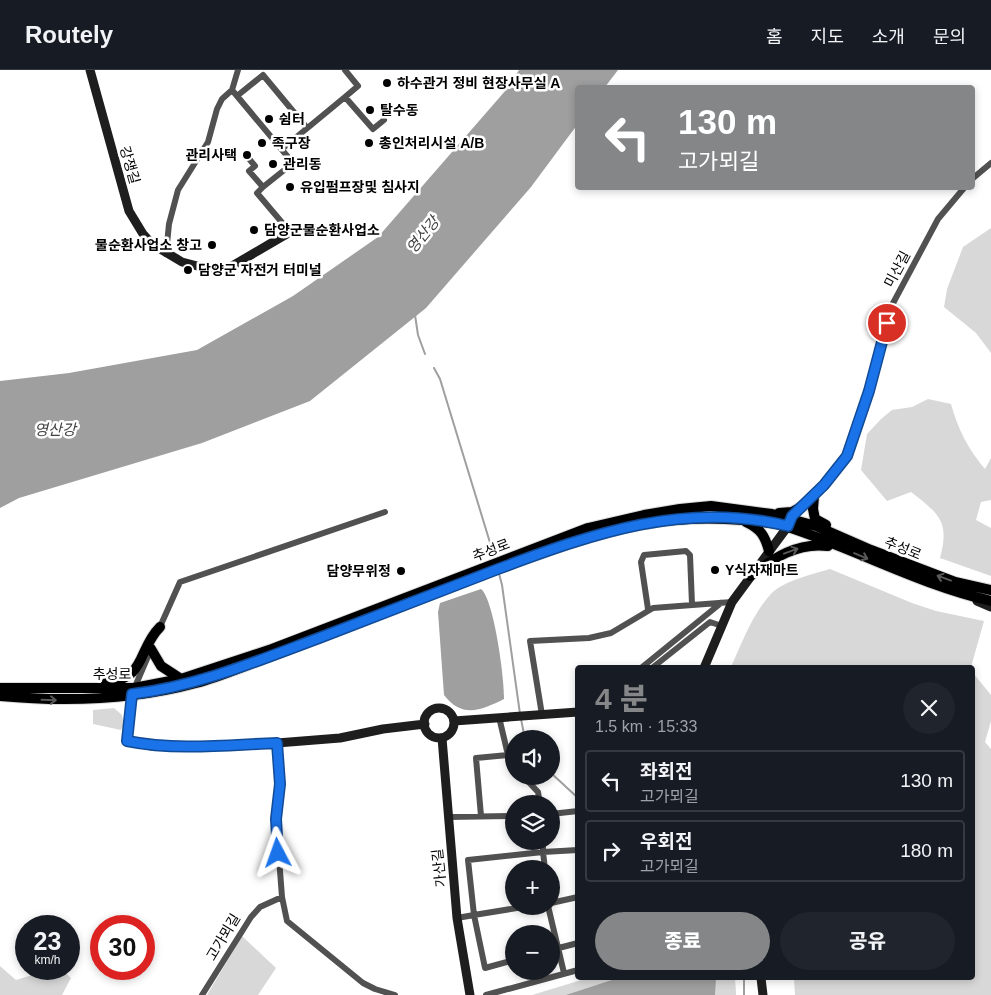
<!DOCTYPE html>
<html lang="ko">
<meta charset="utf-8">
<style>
:root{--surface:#171b24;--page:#20242c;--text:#f1f3f6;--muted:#9ea1a6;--line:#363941;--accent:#858687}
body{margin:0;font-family:Arial,"Noto Sans KR",sans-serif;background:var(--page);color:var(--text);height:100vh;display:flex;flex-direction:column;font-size:19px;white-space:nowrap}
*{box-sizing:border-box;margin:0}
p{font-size:16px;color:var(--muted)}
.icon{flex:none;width:28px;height:28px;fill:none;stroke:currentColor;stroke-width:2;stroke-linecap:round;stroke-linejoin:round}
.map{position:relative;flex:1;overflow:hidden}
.details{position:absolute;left:575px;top:595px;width:400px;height:315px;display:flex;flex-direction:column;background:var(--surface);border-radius:5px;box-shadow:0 2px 8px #0003}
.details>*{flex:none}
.guide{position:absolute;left:575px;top:15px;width:400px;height:105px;border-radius:5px;box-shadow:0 2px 8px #0003;background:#858687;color:#fff;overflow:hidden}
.controls{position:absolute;left:505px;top:660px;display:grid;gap:10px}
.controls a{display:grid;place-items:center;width:55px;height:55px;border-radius:50%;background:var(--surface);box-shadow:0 2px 8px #0003;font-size:25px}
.speed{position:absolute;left:15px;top:845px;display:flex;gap:10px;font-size:25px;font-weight:700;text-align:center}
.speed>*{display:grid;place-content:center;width:65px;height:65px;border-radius:50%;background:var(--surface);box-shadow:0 2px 8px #0003;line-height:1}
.speed small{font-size:12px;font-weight:400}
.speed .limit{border:8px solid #d22;background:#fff;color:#111}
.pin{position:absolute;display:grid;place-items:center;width:42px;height:42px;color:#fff;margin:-21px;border:2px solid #fff;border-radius:50%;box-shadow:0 1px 5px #0007}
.me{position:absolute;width:55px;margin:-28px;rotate:356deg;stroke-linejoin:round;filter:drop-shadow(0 0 4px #0008)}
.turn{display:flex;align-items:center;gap:18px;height:105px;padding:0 20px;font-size:22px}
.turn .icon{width:65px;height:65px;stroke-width:2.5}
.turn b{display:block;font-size:35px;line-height:42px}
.round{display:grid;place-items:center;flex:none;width:52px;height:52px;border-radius:26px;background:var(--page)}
.headline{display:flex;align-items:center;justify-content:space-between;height:85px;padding:0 20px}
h1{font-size:30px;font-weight:800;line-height:38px;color:var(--accent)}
.cta{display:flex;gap:10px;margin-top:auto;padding:10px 20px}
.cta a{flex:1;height:58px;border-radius:30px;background:var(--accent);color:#fff;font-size:20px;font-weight:800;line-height:58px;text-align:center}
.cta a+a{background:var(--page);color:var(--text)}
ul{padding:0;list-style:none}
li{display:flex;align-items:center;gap:15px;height:62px;margin:0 10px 8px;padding:0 10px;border:2px solid var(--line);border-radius:5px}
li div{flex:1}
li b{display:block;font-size:19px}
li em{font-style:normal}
header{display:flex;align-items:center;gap:30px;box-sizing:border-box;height:70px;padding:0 25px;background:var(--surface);border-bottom:1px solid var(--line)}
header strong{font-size:24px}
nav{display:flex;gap:28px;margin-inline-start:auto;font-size:18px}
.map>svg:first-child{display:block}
.green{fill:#d8d8d8}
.water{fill:#9f9f9f}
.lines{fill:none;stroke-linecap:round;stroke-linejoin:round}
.stream{stroke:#9f9f9f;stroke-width:2}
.primary-casing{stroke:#dbdbdb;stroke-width:12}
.street{stroke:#515151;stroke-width:6}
.secondary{stroke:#1e1e1e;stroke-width:9}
.primary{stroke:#000;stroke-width:10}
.oneway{stroke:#595959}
.route-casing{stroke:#114b97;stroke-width:12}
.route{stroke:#1a73e8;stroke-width:9}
.poi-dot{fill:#000;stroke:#fff;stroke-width:2}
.labels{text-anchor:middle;stroke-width:5;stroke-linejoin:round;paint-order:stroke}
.poi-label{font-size:14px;font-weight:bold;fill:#000;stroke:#fff;text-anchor:start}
.street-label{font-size:14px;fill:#000;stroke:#fff}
.water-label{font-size:15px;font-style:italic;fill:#404040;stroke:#fff}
</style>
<header>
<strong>Routely</strong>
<nav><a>홈</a><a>지도</a><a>소개</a><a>문의</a></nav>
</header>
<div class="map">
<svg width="991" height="925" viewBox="0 0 991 925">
<rect width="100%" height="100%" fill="#fff"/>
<path class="green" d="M991,158V283L976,263L944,237L947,219L963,177Z
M928,329L951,334C958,359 968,379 985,399L991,388V430L981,432L976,450L991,458V506L940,488C950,451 939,444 911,422L887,431L861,400L867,364L881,349L892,340L912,337Z
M830,499L912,533L936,541L984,551L971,597H731C742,573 752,545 770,525C782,511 813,504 830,499Z
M973,603L991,625V651L985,672L991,679V925H795L794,908H972Z
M114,638L122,645L124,655L121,660L93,654V640Z
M242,866L276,898L258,925H207Z
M0,896L16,910L52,899H61L71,908L62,925H0Z
M588,908H735L736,923V925H532Z"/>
<path class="water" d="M519,0H618L605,17L578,18L577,55L531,117L426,238L310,331L202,373L19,428L0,438V311L69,303L197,280L293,226L378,167L506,20Z
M481,519C494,529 505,611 504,629C482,640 462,649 444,625L438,542L440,533Z
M618,908H716L715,925H566Z"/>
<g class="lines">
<path class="stream" d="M415,245L418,265L425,284
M434,298L440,309L495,489
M497,496L502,515L520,644
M521,649L525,669
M551,703L578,728
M744,925V908"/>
<g class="primary-casing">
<path id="primary" d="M814,426L813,439L815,449L826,455
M779,443L792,442L806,434
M746,452C761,459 765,466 769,481
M536,485C611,459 663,443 743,450C758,452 774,452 788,457C858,480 918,514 991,531
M750,506C774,488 797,472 828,476
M151,579L161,596L181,609
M106,613C147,608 137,580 160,557
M0,618H134L181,609L272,579L588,458L644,445L680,439L711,436L772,444L816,456L871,480L955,512L991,520
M0,626C65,632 133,630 196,613C219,607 239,598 261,590"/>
</g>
<path class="street" d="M232,20L293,93L263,117L249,101L255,96L250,90
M237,26L263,5L307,58
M345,27L358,16L345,0
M282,79L345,27L373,59L384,50
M972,109L991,93
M263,117L257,123L290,162
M166,184L169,154L178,120L208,72L217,39L222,29L232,20L238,0
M812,428L847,386L869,321L891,237L938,149L964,118
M648,539L641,492L644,485L686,481L690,485L692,534
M159,559L180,512L385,442
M641,598L721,533
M652,598L710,552L722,556
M134,619L152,577
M542,645L530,571L589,568L611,563L653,538L732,532
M499,647L508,685L514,694
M523,706L538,722L540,734
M551,744L578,741
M481,746L476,688L508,685
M448,747L514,746
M543,771V782L578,780
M282,827L287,851L363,913L375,919L395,925
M551,833L578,827
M529,836L474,845L468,790L543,782L545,799
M548,836L564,903
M457,848L474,845L485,898L514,890
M551,880L578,873
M202,925L251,847L260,837L282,827L276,749L280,714L277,673
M486,925L578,900"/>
<path class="secondary" d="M90,0L129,141L143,164L152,174L182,192L205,198L227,199L290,162
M977,531L991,537
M704,598L732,532L788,456
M132,624L127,671L152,676L186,677L277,673L340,668L383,659L425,654
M424 653a15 15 0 1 1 30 0a15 15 0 1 1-30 0Z
M454,651L578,642
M442,668L457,848L470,925
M761,908L763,925"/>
<use href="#primary" class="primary"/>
</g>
<defs><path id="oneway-shaft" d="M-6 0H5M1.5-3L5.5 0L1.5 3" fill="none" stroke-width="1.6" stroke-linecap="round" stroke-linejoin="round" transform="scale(1.25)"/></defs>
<g class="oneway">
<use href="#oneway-shaft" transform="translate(791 481) rotate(-20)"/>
<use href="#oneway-shaft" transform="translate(861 486) rotate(23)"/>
<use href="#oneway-shaft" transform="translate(944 508) rotate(-160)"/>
<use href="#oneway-shaft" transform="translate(49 630) rotate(2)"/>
</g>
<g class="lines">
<g class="route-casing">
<path id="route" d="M278,783L276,749L280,714L277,673C227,675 177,681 127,671L132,624C198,616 257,591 319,568C378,545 438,522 498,499C594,463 685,431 788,456L792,446L824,415L847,386L869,321L887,253"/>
</g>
<use href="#route" class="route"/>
</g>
<g class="poi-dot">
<circle cx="387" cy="13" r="5"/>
<circle cx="370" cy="40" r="5"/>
<circle cx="269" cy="49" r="5"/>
<circle cx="262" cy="73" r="5"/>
<circle cx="369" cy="73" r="5"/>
<circle cx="247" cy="85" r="5"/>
<circle cx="273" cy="94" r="5"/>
<circle cx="290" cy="117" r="5"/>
<circle cx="254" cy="160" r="5"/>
<circle cx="212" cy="175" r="5"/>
<circle cx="188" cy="200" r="5"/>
<circle cx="715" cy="500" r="5"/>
<circle cx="401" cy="501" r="5"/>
</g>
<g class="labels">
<g class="poi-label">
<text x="397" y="18">하수관거 정비 현장사무실 A</text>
<text x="380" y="45">탈수동</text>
<text x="279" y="54">쉼터</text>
<text x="272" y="78">족구장</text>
<text x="379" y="78">총인처리시설 A/B</text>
<text x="237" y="90" text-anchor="end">관리사택</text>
<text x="283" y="99">관리동</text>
<text x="300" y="122">유입펌프장및 침사지</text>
<text x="264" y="165">담양군물순환사업소</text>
<text x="202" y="180" text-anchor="end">물순환사업소 창고</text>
<text x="198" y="205">담양군 자전거 터미널</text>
<text x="725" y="505">Y식자재마트</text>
<text x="391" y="506" text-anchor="end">담양무위정</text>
</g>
<g class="street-label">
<text transform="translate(130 95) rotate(74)" y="5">강쟁길</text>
<text transform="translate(897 199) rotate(-62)" y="5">미산길</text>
<text transform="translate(903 478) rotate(22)" y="5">추성로</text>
<text transform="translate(491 480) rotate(-21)" y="5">추성로</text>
<text x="112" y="609">추성로</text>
<text transform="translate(439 798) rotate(-96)" y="5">가산길</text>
<text transform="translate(223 867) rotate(-59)" y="5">고가뫼길</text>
</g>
<g class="water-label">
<text transform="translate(423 165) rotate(-51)" y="5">영산강</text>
<text x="55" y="365">영산강</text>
</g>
</g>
</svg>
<div class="controls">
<a><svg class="icon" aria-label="sound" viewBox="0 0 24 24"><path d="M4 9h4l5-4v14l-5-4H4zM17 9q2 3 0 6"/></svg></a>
<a><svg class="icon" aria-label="layers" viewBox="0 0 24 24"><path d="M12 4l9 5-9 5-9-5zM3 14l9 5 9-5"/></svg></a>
<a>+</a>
<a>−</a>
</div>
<div class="speed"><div>23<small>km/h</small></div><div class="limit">30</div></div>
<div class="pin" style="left:887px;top:253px;background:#d93025"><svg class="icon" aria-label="arrive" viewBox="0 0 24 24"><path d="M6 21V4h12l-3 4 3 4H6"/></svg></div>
<svg class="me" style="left:278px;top:783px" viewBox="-20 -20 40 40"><path d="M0-17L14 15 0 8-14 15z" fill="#1a73e8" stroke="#fff" stroke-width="4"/></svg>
<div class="guide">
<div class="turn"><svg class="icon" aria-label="left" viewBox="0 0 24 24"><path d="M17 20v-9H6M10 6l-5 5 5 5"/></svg><div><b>130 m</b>고가뫼길</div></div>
</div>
<section class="details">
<div class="headline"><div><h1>4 분</h1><p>1.5 km · 15:33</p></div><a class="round"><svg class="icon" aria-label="close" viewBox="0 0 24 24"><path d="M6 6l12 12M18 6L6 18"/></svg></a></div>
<ul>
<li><svg class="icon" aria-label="left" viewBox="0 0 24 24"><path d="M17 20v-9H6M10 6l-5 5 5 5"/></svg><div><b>좌회전</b><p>고가뫼길</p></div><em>130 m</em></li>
<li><svg class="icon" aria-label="right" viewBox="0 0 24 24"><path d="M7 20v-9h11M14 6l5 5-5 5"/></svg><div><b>우회전</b><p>고가뫼길</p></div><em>180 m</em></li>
</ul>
<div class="cta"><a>종료</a><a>공유</a></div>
</section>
</div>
